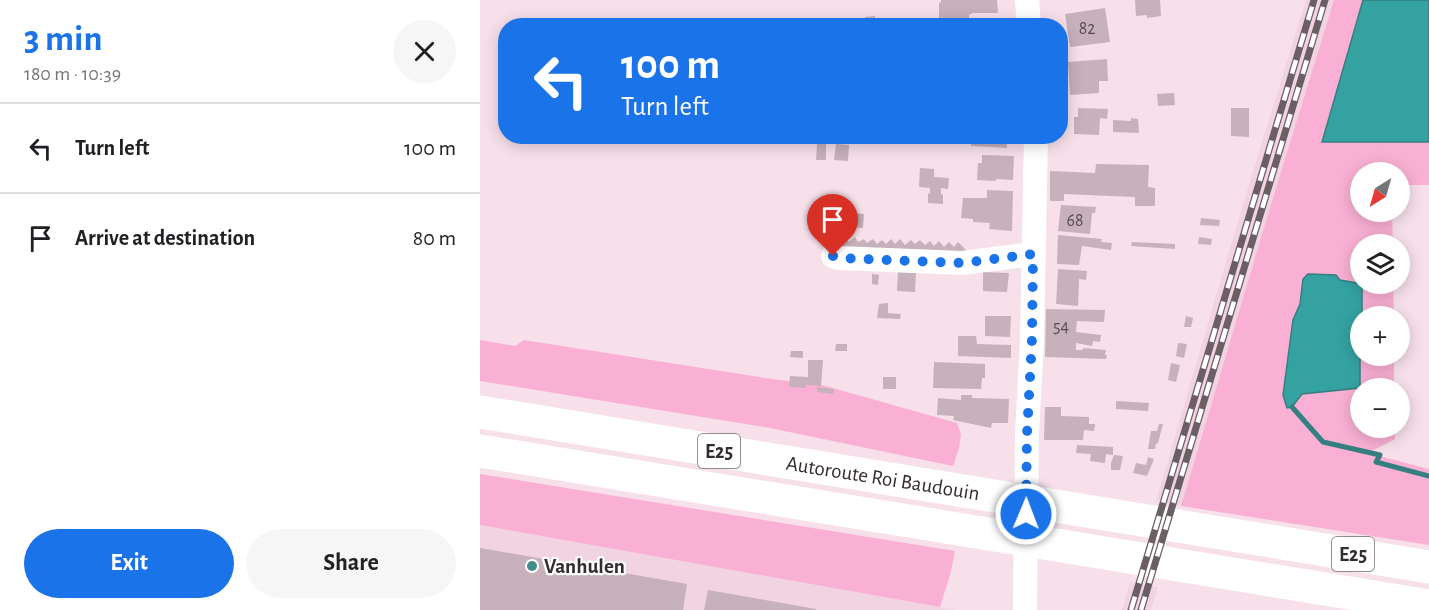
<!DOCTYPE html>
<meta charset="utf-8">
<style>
:root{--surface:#fff;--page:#f6f6f6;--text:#202124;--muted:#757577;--line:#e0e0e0;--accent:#1a73e8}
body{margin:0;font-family:"Alegreya Sans",sans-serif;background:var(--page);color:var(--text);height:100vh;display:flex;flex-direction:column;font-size:22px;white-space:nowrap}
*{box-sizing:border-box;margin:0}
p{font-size:20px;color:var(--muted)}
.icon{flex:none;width:33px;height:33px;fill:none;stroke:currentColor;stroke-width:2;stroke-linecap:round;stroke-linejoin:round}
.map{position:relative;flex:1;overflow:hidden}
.panel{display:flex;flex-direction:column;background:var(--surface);width:480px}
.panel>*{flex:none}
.hud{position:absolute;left:18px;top:18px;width:570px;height:126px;border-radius:24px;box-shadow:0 3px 15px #0003;background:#1a73e8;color:#fff;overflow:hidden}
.needle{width:39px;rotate:217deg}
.fabs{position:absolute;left:870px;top:162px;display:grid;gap:12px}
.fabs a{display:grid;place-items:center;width:60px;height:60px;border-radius:50%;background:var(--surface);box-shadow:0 3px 15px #0003;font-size:30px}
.pin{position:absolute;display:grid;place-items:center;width:51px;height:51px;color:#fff;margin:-62px -26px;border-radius:50% 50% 50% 0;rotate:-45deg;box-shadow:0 0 6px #0007}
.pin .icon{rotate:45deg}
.me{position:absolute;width:66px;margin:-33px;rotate:1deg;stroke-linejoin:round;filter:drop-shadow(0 0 4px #0008)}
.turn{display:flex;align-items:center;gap:21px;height:126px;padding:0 24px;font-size:27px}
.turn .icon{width:78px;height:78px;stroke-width:2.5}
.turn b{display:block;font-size:42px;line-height:51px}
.round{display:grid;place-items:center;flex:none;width:63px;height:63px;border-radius:32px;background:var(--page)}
.headline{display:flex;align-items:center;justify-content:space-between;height:102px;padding:0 24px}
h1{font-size:36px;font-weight:600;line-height:45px;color:var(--accent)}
.primary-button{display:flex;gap:12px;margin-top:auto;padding:12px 24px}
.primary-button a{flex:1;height:69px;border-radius:36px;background:var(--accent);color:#fff;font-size:24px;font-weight:600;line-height:69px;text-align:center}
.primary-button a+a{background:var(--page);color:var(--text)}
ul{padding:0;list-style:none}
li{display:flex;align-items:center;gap:18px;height:90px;padding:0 24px;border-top:2px solid var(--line)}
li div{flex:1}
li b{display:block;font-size:22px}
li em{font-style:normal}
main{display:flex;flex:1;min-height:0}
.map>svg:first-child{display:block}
.built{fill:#f1d3e1}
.green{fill:#fab0d5}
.water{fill:#35a2a2;stroke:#357f80;stroke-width:1.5}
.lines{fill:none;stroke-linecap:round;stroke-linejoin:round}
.stream{stroke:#357f80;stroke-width:5}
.building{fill:#c7b1bb}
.minor{stroke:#fff;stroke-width:24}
.highway{stroke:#fff;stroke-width:33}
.rail-casing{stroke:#6b5f65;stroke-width:7}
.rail{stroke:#fff;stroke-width:4.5;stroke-dasharray:14;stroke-linecap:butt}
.route{stroke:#1a73e8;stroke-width:10;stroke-dasharray:0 18}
.poi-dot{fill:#458d8c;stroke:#fff;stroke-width:2}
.labels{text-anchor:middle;stroke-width:4.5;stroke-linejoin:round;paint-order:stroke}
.number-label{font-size:18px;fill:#594d53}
.shield{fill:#fff;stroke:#716b6e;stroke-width:1.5}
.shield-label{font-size:20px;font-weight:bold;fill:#342c30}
.street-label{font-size:21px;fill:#342c30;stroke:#fff}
.poi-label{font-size:21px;font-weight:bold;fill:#342c30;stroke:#fff;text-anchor:start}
</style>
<main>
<section class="panel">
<div class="headline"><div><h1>3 min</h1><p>180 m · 10:39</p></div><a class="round"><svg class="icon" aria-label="close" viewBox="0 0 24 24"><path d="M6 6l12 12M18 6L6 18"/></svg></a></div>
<ul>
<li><svg class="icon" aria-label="left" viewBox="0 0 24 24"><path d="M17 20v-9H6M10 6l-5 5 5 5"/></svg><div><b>Turn left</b></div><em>100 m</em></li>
<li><svg class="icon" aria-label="arrive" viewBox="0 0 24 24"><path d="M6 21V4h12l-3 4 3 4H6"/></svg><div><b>Arrive at destination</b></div><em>80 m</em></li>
</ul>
<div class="primary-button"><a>Exit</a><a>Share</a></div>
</section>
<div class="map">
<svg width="949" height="610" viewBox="0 0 949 610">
<rect width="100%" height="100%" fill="#f7e0ea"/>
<path class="built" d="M826,0H854L789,211L701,506L676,501L763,204Z
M0,525L399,596L476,610H0Z
M650,582L678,587L671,610H642Z"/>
<path class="green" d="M854,0H883L842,142H949V185H920V172H880V212H912L913,244H880V284H913L914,316H880V356H914V388H880V428H915V439L888,453L949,469V545L701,506L789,211Z
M0,340L35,346L44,340L292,379L342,385L477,423L481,434L479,448L473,466L290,428L0,381Z
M0,474L475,551L470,575L460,607L0,525Z"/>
<path class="water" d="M883,0H949V142H842Z
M828,274L856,275L860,280L882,284V316H880V388L822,394L812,407L807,408L803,395L813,320L820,304L823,279Z"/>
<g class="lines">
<path class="stream" d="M812,407L843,442L900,455L896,462L949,476"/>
</g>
<path class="building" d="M461,0H517L518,13H493L489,15V26H473L472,18H459V3L461,2Z
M655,0H680L681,16L667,18V15L656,16Z
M625,8L630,42L590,47L585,14Z
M395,16V24H385V17Z
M627,59L628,81H619V93L590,95L588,62Z
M694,93L695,105L678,106L677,94Z
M598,108L628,109L627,119L620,118L619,135L594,134V117H598Z
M751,108H769V137L751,136Z
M651,118L658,119L659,133L633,132V120L651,121Z
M487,136H527V148L491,146V142H487Z
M337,144H346V160H336Z
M356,144L369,145L368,161L354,160Z
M502,155L534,156L533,180L516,179V181L497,180L498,163H502Z
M616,164L669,165L668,187L675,188V206H655V197L584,194V201H570V171L615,173Z
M440,168L454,169V177L469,178L468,189L461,188V194L463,195V204L448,203V193L450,194V188L439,187Z
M507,190L533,191L532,231L509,229L510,223L493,222V219L481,218L483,198H507Z
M334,205L345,206L344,234L333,233Z
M581,205L616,207L615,213H612L610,234L578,231Z
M369,213L384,214L383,228L368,227Z
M350,218L366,219V227L350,226Z
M721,218L740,220L739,226L720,225Z
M578,235L622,239L621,242L632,243L631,250L602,246L599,265L577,264Z
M365,237L369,242L375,237L378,242L384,239L387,243L393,239L397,244L402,240L406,244L411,239L415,244L420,239L425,245L431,240L435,244L440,240L445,245L450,241L454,246L459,241L464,247L469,242L474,247L478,242L489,253H368L359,242Z
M719,237L732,239L731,245L718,244Z
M652,242L695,244V249L651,246Z
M578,269L607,271L606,280L599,279L598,306L576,304Z
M418,271L436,272L435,292L417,291Z
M503,272L529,273L527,292L503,291Z
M392,274L399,275L398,285L392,284Z
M408,303V313L421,314L420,319L397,318L399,304Z
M566,309L625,310L624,322L597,321L596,332L621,335L620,342L613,341L612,346L596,343V350H603V348L626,350L625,354L627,356L626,359L565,357Z
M505,316H531L530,337L505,336Z
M706,316L713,318L711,327H704Z
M478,336H496L497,344L531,345V358L478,356Z
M698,343L707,344L704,358L696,356Z
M356,344H367V351H355Z
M311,351H323V358L310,357Z
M328,360H343L341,386L326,385V388L309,387L310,376L328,377Z
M454,362L505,364V378H502L501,389L453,388Z
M691,363L700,365L696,382L688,380Z
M403,377H416V389H403Z
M337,387L354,389L353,394L337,392Z
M481,395H492V398L529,399L528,423H512L511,428L473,420L474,416L457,415L458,398L481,400Z
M636,401L669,403L668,411L636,409Z
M565,407H581V416L609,417V424H615L614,431L604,430L603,440H564Z
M679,424H683L678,443L676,444L675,449H668L671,431H677Z
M597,445L633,447V455L626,454L625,463L610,461L611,454L596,453Z
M634,455L643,456L640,470H631V463Z
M668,457L674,459L667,476L653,473L656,463L666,465Z
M0,548L207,584L203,610H0Z
M228,590L336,609V610H224Z"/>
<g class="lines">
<path class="minor" d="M547,0L549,26
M353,256L359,258L482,263L553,254
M545,610L547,434L552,339L556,136"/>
<path class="highway" d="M0,412L949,567
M0,451L949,606"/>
<g class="rail-casing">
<path id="rail" d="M651,610L834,0
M661,610L845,0"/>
</g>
<use href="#rail" class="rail"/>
</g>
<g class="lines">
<path class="route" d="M353,256L359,258L482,263L553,254L552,339L547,434L546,514"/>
</g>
<circle class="poi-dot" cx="52" cy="566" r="6"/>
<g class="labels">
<g class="number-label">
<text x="607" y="34">82</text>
<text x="595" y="226">68</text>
<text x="581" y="332">54</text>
</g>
<g class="shield">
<rect x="218" y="434" width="42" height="34" rx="4.5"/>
<rect x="852" y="537" width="42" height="34" rx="4.5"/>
</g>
<g class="shield-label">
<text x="239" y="458">E25</text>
<text x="873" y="561">E25</text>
</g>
<g class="street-label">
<text transform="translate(403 478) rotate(9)" y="7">Autoroute Roi Baudouin</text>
</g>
<g class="poi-label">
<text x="64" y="573">Vanhulen</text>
</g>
</g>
</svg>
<div class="fabs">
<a><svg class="needle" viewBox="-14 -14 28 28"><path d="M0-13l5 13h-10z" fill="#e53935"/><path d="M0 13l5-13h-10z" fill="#757577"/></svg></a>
<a><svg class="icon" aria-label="layers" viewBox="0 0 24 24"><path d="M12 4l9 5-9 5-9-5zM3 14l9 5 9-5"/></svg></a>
<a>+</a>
<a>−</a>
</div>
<div class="pin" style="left:353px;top:256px;background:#d93025"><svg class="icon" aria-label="arrive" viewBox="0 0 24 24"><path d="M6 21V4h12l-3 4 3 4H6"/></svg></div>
<svg class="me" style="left:546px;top:514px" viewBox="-20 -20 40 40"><circle r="17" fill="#1a73e8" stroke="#fff" stroke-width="3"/><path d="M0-11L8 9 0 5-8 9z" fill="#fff"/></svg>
<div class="hud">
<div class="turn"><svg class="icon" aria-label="left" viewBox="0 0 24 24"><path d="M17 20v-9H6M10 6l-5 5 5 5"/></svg><div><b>100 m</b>Turn left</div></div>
</div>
</div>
</main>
